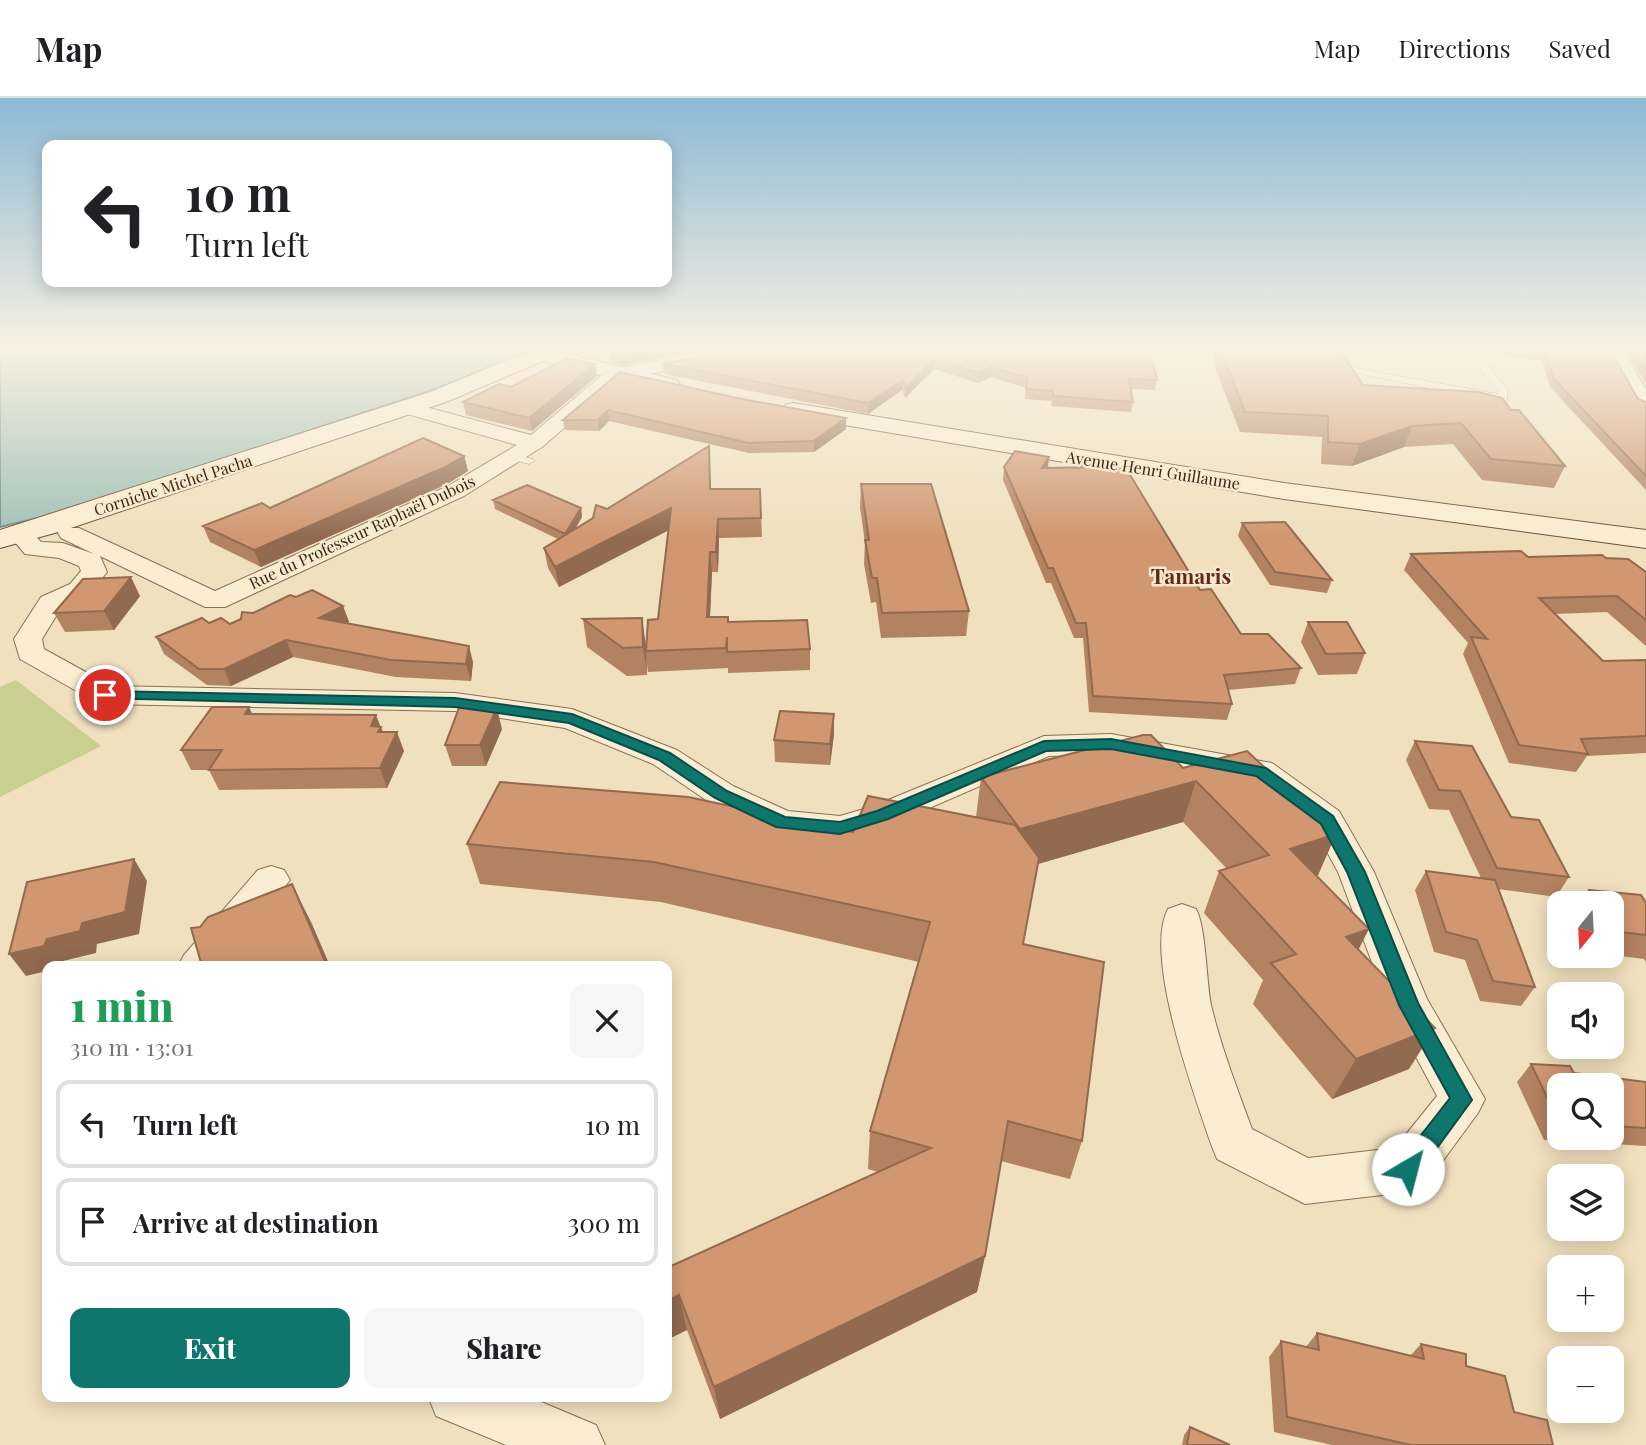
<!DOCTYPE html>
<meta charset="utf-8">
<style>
:root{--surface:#fff;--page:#f6f6f6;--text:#202124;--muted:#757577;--line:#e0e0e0;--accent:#0f766e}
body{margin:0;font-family:"Playfair Display",serif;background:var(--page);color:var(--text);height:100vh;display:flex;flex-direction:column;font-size:26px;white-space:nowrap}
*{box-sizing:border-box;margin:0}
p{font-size:23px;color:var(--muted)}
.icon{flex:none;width:38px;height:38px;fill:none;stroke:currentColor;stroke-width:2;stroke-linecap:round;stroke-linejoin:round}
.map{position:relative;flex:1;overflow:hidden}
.details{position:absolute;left:42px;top:863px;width:630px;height:441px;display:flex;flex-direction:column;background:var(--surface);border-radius:14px;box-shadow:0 4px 18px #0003}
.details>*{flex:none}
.banner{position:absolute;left:42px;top:42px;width:630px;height:147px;border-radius:14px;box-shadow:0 4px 18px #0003;background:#fff;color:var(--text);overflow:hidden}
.needle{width:46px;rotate:198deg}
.controls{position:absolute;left:1547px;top:793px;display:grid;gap:14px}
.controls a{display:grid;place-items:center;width:77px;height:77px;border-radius:14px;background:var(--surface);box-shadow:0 4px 18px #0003;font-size:35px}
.pin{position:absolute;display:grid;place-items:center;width:60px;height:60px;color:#fff;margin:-30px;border:4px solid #fff;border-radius:50%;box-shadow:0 2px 7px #0007}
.me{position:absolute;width:77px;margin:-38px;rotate:37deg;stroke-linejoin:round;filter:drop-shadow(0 0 5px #0008)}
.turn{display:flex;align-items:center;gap:24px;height:147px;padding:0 28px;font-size:32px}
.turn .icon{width:91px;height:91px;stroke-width:2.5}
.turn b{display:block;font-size:49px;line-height:60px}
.round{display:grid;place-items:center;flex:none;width:74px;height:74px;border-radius:14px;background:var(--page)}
.summary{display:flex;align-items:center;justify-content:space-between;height:119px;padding:0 28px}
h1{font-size:42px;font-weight:800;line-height:52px;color:#1e9e55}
.action{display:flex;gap:14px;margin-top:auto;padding:14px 28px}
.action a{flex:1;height:80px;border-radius:14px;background:var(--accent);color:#fff;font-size:28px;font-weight:800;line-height:80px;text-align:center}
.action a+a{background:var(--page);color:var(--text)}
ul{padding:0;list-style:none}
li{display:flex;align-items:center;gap:21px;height:88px;margin:0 14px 10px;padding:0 14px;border:4px solid var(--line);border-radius:14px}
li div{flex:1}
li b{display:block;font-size:26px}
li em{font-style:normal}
header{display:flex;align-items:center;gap:42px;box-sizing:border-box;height:98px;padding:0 35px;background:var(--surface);border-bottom:2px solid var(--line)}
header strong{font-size:33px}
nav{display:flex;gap:38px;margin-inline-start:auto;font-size:24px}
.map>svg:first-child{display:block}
.green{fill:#c9ce91}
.water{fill:#a2c1b7;stroke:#698f85;stroke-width:2}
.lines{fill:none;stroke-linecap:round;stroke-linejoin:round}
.lane-casing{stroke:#897056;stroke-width:1}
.street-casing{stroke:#897056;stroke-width:2}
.secondary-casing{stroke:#6b5139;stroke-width:2}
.lane{fill:#faedd1;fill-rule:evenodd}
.street{fill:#faedd1;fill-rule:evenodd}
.secondary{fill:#faedd1;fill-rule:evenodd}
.wall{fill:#b38261;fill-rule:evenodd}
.shaded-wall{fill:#926a4f}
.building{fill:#d09771;stroke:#926a4f;stroke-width:2}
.route{fill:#0f766e;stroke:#0a4d48;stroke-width:2}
.labels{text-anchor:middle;stroke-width:5;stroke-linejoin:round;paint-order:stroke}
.far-street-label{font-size:16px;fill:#37281b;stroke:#f7eace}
.far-district-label{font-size:21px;font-weight:bold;fill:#662718;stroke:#f7eace}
</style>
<header>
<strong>Map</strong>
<nav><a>Map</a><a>Directions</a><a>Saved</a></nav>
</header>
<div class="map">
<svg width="1646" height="1347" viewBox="0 0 1646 1347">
<rect width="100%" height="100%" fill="#f0e0be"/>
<path class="green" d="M16,582L101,648L0,699V589Z"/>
<path class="water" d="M0,252H529L449,286L75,411L0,429Z"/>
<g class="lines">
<g class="lane-casing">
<path id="lane" d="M1464,252H1474L1508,291L1507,302L1476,300L1328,269L1333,266L1498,296L1499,293Z
M514,356L533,361L535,363L529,366L510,361L508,359Z"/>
</g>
<g class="street-casing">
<path id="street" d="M718,252H746L743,256L713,264L621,281L542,349L464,398L225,509H205L100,458L107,474L88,498L61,510L42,541L44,551L111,588L455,595L572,611L677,652L733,688L788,713L840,718L871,709L1044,638L1111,636L1272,665L1339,713L1374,774L1427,901L1485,1001L1478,1015L1425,1087L1408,1094L1305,1106L1217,1061L1211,1046C1194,996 1143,857 1168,811L1182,806L1196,811C1206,829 1206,881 1211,907C1221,949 1237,990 1252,1031L1308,1060L1395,1050L1437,998L1388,907L1338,774L1314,730L1250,682L1111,656L1049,658L895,725L840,742L770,734L709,704L653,666L565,630L455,613L105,606L94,603L20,561L14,541L41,499L70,486L81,473L79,468L59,460L25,456L8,436L11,431H29L41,444L63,445L94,456L61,440L58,435L61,430H79L215,493L448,388L517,347L400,314L397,310L400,306L407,304L531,337L608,272Z
M1605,252H1623L1646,291V314L1636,308Z
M271,768L284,772L290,782L222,868H178L184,857L258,772Z
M428,1298H527L596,1327L605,1347H506L436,1318Z"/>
</g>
<g class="secondary-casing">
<path id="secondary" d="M532,252H560L559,254L677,282L680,287L669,294L543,263L446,304L62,433L0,450V432L430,294Z
M793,305L1284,385L1646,432V450L1284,401L785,317L781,312L785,307Z"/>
</g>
<use href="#lane" class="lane"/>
<use href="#street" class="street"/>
<use href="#secondary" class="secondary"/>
</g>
<path class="wall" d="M616,252H704L623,267L610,264L609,254Z
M1150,252L1157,282L1155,292L1131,291L1133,304L1131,314L1051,308L1052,303L1025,301L1026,290L991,279L978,285L934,271L905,300L902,292L868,316L664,276L663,266Z
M1216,252H1332V253L1363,287L1511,312L1565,368L1554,390L1482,382L1453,346L1404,349L1352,368L1321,366L1322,339L1240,334L1213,264Z
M1499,252H1610L1638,301L1646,304V392L1550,289L1542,263L1509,259Z
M1626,252H1646V286Z
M620,274L846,331L814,354L749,355L609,323L599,333L565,332L563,322Z
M597,278L532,333L466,317L463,304Z
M464,358L468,373L447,386L261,469L210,444L203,428Z
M1049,359L1048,370L1200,492L1241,536L1301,570L1295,586L1228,592L1232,606L1227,622L1089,614L1083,540H1074L1051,485H1046L1003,382L1004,369Z
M710,366L711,391H760L762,439L719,440L718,474H712L710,519L810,551V572L728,575V569V570L648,574L646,559L647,577L627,578L587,549L583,521L646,547L658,521L668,432L559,489L548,470L544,450L558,441L495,411L493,402L581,410L582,419L575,431L607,411Z
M861,386L969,513L966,538L881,540L876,504L871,505L864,466L865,444L860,409Z
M1242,425L1332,482L1327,495L1270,487L1238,438Z
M1411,456L1528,459L1606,460L1646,474V548L1607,514L1555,516L1603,563L1646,562V655L1587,658L1576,674L1509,665L1463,556L1468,545L1404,472Z
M140,498L114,532L65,534L54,515Z
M296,499L343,508L349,524L346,525L473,564L471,583L396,579L293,559L231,588L207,587L164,556L156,539L209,525L230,526L253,515Z
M1308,524L1365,555L1357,576L1318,577L1301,544Z
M253,616L380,628L383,634L404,653L387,690L219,692L209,672H191L181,652Z
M834,616V636L830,667L775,664L774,642Z
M502,631L486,668H452L445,647Z
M1415,643L1569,779L1556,799L1498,791L1535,889L1521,908L1480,903L1465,862L1434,854L1415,792L1426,773L1481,780L1449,712L1429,711L1406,662Z
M1183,670L1336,736L1318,777H1316L1358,852L1409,971L1332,1001L1253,906L1263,882L1204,815L1219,773L1227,771L1183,724L1038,766L1023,846L1082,1043L1070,1081L1001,1063L985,1158L977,1194L720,1321L687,1232L669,1169L878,1074L868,1071L870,1033L919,864L661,804L480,786L467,746L853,734L976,719L981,679Z
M1589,792L1646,805V864L1644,861L1612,857V805H1580Z
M1531,966L1574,975L1646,984V1048L1544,1042L1517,984ZM1559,987H1612V1040H1559Z
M1317,1235L1410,1258L1421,1246L1466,1268L1514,1314L1553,1347H1332L1274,1334L1269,1259L1281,1243L1306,1249Z
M1190,1329L1230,1347H1182L1184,1337Z"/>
<path class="shaded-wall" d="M650,252H704L623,267L621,257Z
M935,261L934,271L905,300L906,290Z
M595,266L597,278L532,333L529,320Z
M992,269L991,279L978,285L979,275Z
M903,282L902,292L868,316V305Z
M608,312L609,323L599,333L598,322Z
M846,320V331L814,354V343Z
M1412,328L1404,349L1352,368L1360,346Z
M464,358L468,373L447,386L261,469L254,452Z
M1049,359L1047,372L1042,370Z
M581,410L582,419L567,445L565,436Z
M671,410L673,430L559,489L555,469Z
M718,421L719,440L718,474L716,454Z
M710,454L712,474L709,539L707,519Z
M131,479L140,498L114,532L104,513Z
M343,508L349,524L325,536L319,520Z
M642,520L646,547L647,577L643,549Z
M286,542L293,559L231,588L224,571Z
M469,548L473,564L471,583L466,566Z
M249,609L258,628L245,616Z
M497,610L502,631L486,668L480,647Z
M834,616V636L830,667V646Z
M376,617L381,630V629L388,648L371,628Z
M397,634L404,653L387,690L380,670Z
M1196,683L1183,724L1013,773L1020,731Z
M1336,736L1318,777L1273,793L1290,751Z
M134,761L147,783L139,836L97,846L96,855L63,863L61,868H47V873L26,878L9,856L47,841L82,825Z
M292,786L312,826L330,868H327Z
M1369,831L1348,872L1346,839Z
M1435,930L1409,971L1332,1001L1356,961Z
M985,1158L977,1194L720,1321L714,1289Z
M679,1197L687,1232L667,1242V1203Z"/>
<path class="building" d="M616,252H650L621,257L609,254Z
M730,252H1150L1157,282L1129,281L1133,304L1053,298V293L1026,291L1028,280L992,269L979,275L935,261L906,290L903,282L868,305L663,266Z
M1221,252H1325L1342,255L1363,287L1478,294L1502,300L1511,312H1519L1565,368L1491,361L1461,325L1412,328L1360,346L1328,344V318L1245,314Z
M1521,252H1610L1638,301L1646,304V378L1554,281L1545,255Z
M1634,252H1646V271Z
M568,260L595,266L529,320L463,304L499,286L511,289Z
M620,274L737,300L846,320L814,343L748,345L608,312L598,322H563Z
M423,340L464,358L443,370L254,452L203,428L262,405L270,410Z
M709,348L710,391H760L761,420L718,421L716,454H710L707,519H728V524L807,522L810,551L727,554V539L726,550L646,553L648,522L658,521L671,410L555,469L544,450L593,420L596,407L607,411Z
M1015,353L1049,359L1042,370L1109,369L1127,372L1200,492L1211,491L1241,536H1268L1301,570L1224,577L1232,606L1093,598L1086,525H1076L1053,470H1048L1004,369Z
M861,386H931L969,513L882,515L877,480H872L865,442H869Z
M527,387L581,410L565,436L493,402Z
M1285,424L1332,482L1275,474L1242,425Z
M1521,453L1528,459L1602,457L1606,460L1628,461L1646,474V522L1617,498L1539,500L1603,563L1646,562V638L1581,641L1588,656L1519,647L1471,539L1487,541L1411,456Z
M131,479L104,513L54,515L83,481Z
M312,492L343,508L319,520L469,548L466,566L391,562L286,542L224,571H199L156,539L202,520L209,525L221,520L230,526L241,521L242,514L253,515L290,497L296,499Z
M642,520L643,549L623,550L583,521Z
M1308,524H1347L1365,555L1326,556Z
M212,609H249L245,616L376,617L371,628L381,629L378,634H397L380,670L209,672L222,652H181Z
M459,610H497L480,647H445Z
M780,613L834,616L830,646L774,642Z
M1143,637H1151L1183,670L1247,653L1336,736L1290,751L1369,831L1346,839L1435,930L1356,961L1271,865L1296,856L1219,773L1269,757L1196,683L1020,731L981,679Z
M1415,643L1472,648L1511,719L1539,722L1569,779L1497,770L1460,693L1439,692Z
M500,684L688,699L853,734L868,698L1015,727L1039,760L1023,846L1104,864L1082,1043L1008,1023L985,1158L714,1289L679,1197L667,1203V1164L669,1169L931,1050L870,1033L930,824L654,764L467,746Z
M134,761L125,814L82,825L80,833L47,841L44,848L9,856L27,784Z
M1426,773L1495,782L1535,889L1493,883L1477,842L1446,834Z
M292,786L327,868H202L191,830L200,829L208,819Z
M1589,792L1641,797L1646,805V837L1612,833V805H1595Z
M1531,966L1570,968L1574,975L1646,984V1030L1612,1028V987H1559V1024Z
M1317,1235L1424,1261L1421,1246L1466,1256V1268L1505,1278L1514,1314L1547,1322L1553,1347H1411L1287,1319L1281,1243L1319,1252Z
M1190,1329L1230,1347H1187Z"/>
<linearGradient id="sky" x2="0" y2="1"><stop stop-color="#8cb9d4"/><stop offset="0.57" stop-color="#f8f1e2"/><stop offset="1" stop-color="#f8f1e2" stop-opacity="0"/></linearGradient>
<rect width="1646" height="440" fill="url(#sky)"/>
<path class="route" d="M105,593L455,600L572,616L670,655L727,693L785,719L840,724L877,713L1044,643L1111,641L1266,670L1333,718L1365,774L1418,905L1472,1002L1416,1079L1408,1082L1400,1079L1397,1071L1400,1064L1450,1000L1399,907L1347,774L1321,726L1256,678L1111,651L1046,653L888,721L840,736L776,729L715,700L659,662L569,625L455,609L100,600L98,597Z"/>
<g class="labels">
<g class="far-street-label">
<text transform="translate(1153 372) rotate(9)" y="6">Avenue Henri Guillaume</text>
<text transform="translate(173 387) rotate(-18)" y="6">Corniche Michel Pacha</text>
<text transform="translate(362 434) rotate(-25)" y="6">Rue du Professeur Raphaël Dubois</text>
</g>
<g class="far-district-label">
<text x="1191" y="486">Tamaris</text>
</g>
</g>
</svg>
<div class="controls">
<a><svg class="needle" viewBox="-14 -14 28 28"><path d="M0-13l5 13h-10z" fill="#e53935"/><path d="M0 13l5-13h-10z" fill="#757577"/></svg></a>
<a><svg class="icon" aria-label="sound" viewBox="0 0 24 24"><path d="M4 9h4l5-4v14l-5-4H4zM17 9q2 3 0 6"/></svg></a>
<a><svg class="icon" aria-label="search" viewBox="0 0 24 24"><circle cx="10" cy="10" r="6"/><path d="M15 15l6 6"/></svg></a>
<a><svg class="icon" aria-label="layers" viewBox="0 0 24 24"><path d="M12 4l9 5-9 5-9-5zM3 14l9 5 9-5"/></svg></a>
<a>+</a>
<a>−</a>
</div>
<div class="pin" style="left:105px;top:597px;background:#d93025"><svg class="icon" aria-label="arrive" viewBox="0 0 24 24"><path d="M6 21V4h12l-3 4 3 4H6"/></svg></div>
<svg class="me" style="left:1408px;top:1071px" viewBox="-20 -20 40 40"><circle r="19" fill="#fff"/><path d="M0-13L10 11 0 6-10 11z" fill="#0f766e"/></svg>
<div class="banner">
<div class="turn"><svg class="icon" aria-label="left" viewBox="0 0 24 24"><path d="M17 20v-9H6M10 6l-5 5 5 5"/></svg><div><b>10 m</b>Turn left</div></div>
</div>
<section class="details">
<div class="summary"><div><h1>1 min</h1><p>310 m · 13:01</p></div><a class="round"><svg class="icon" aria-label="close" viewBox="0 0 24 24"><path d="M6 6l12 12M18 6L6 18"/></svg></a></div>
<ul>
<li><svg class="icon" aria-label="left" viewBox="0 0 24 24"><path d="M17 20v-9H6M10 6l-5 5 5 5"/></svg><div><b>Turn left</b></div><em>10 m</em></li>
<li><svg class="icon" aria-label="arrive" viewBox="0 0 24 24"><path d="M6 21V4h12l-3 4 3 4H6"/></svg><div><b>Arrive at destination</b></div><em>300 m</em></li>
</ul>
<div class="action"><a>Exit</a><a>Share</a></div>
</section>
</div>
